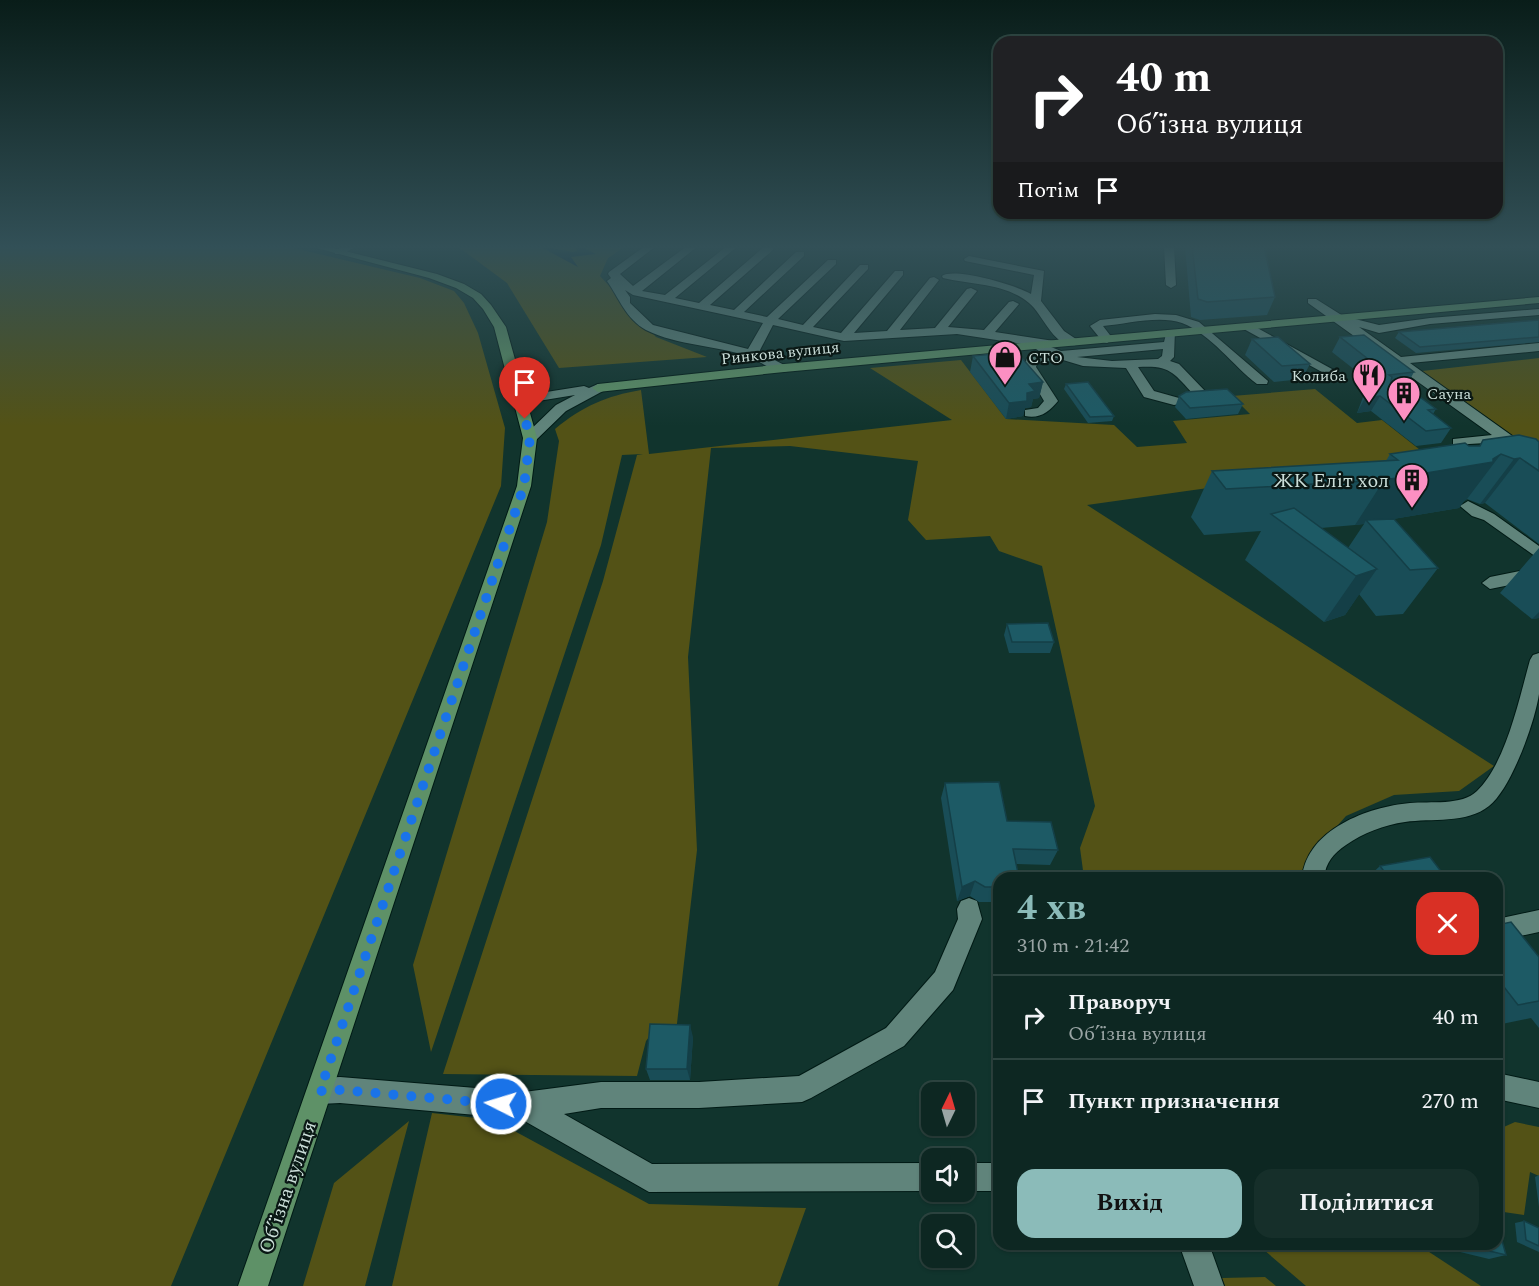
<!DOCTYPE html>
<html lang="uk">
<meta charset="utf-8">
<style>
:root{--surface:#0d2722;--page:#162f2a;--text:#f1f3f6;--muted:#9aa5a5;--line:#2d4440;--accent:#8bbbb9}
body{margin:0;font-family:Spectral,serif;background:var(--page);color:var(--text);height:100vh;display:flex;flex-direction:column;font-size:22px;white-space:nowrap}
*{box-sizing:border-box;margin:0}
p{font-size:20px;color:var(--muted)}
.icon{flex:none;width:33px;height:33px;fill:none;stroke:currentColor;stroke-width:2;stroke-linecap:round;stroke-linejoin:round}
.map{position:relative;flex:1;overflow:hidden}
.sheet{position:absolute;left:993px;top:872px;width:510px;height:378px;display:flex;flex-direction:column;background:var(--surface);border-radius:18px;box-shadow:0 2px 4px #0004,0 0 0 2px var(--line)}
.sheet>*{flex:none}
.hud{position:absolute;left:993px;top:36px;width:510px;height:183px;border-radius:18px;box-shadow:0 2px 4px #0004,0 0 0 2px var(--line);background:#202124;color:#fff;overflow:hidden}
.needle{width:39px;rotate:5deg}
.tools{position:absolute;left:921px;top:1082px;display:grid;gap:12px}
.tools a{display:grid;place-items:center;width:54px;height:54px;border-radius:12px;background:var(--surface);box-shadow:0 2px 4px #0004,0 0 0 2px var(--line);font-size:30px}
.pin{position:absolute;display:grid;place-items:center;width:51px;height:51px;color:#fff;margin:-62px -26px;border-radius:50% 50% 50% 0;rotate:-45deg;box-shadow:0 0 6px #0007}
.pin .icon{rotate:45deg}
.me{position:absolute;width:66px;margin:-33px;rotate:275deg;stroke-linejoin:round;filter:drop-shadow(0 0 4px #0008)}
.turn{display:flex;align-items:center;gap:21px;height:126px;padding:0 24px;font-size:27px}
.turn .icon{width:78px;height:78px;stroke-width:2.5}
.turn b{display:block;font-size:42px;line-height:51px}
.then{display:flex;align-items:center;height:57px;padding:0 24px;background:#0003;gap:12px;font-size:22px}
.round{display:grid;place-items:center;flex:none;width:63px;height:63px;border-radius:18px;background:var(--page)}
.overview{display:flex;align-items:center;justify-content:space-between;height:102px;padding:0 24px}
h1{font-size:36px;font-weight:700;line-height:45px;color:var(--accent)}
.button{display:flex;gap:12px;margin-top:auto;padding:12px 24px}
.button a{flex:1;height:69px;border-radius:18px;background:var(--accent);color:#111;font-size:24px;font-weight:700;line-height:69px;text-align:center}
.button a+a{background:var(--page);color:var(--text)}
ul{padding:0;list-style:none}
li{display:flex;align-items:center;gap:18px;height:84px;padding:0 24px;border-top:2px solid var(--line)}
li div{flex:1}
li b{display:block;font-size:22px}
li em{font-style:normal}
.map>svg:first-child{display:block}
.green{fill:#535216}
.water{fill:#001b35}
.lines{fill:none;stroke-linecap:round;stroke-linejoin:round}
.minor-casing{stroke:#011a15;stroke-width:2}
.major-casing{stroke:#011a15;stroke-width:2}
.minor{fill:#60847b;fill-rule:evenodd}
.major{fill:#5e9167;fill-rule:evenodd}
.wall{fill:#194d57;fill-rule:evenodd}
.shaded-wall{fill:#143f47}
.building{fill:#1d5a65;stroke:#143f47;stroke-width:1.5}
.route{stroke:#1a73e8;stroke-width:10;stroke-dasharray:0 18}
.labels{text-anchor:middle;stroke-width:4.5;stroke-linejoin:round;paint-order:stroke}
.far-street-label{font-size:16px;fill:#cbded9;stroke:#0a1815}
.far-poi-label{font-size:16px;fill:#cbded9;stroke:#0a1815;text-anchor:start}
.poi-label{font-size:20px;fill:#cbded9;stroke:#0a1815;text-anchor:end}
.street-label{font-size:20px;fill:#cbded9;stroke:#0a1815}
</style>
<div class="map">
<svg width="1539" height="1286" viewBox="0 0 1539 1286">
<rect width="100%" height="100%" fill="#11342d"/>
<path class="green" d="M0,246H285L420,278L454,291L464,303L478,333L505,428L501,486L171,1286H0Z
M457,246H626L608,258L600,276L656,337L707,357L559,368L507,283Z
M1539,358V441L1523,443L1422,371Z
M961,360L1006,419L1114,425L1137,447L1187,443L1173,421L1250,414L1232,396L1315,389L1357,423L1382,420L1429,457L1087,505L1494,766L1459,791L1394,795L1346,816L1307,860V877L1084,878L1080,848L1095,806L1042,566L999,551L990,536L926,540L908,520L918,461L790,446L711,448L688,657L697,850L676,1032H653L646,1041L637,1076L443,1074L603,581L637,455L643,454L622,455L601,545L431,1052L413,965L547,522L559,441L555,429C583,406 606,396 641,390L649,454L952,420L870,368Z
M432,1113L494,1120L649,1204L806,1208L778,1286H392Z
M409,1121L365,1286H303L334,1183Z
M1515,1122L1539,1127V1176L1530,1172L1524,1215L1497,1211V1130Z
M1257,1244H1417L1481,1286H1306Z
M1265,1277L1276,1286H1225L1222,1278Z"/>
<path class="water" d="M539,246L573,252L577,251L576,247L570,246H587L584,248L596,254L571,257L578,267Z"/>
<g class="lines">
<g class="minor-casing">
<path id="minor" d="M345,246H357L343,254H335V250Z
M645,246H656L620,274L633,286L687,246H698L642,291L665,295L727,246H738L675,298L699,303L765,246H773V250L710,305L734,310L796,252H804V256L744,312L767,317L828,260H836V264L778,319L803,325L860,265H868V269L813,327L841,333L895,271H903V275L854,333L887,331L930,278L934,277L939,280L900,330L935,328L967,289L971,288L977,291L948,327L984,330L1009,302L1013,301L1019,304L995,332L1054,341L1056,344L1051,347L1061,351L1164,342L1167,330H1175L1174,357L1170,361L1179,364L1206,392L1204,395H1194C1173,372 1170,365 1138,367L1154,391L1179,398V404L1174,405L1144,397L1126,368L1083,366L1053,357L1051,361L1037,364L1036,367L1058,401C1049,412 1040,419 1025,416V410L1038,408L1044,401L1024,367L1027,358L1040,356L1039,351L1030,345L957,334L844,341L773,325L759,352L790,368L788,371C776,374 761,362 750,357C717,345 678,346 646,330C626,319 619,298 607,281L611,278L608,274L609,272ZM625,290L633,295L763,323L748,349L653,325L630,303V297ZM1163,349L1162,356L1158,359L1112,361L1077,357Z
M1164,246H1174L1176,285L1171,288L1166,285Z
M969,256L1044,271L1041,301L1064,331L1076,339V345C1054,349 1043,314 1029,303C1005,283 972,285 943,278L942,276C954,267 1016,285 1031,294L1034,275L965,261L964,259Z
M1308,299H1316L1343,316L1379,325L1430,318L1539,309V315L1430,324L1379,333L1359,327L1401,357L1539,343V351L1410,363L1539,455V466L1502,442L1453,445V439L1492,435L1308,303Z
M1155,314L1176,315L1199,322L1268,381L1267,384H1257C1233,366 1211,334 1182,323C1159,315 1127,324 1103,326L1113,339L1107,343L1103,342L1090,326L1100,320Z
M1242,324H1250L1341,374L1339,377H1331L1242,328Z
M598,384L604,388L603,391L566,411L535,441H525V435L556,405L575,395L520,404L513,400L515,397L584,386L589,388Z
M1468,501L1494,514L1539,546V559L1484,520L1472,516L1460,506Z
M1539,567V579L1490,589L1482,583L1490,577Z
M1539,653C1539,666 1539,681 1539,694C1535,722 1511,789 1489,806C1467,824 1431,818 1405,822C1384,825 1363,833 1346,845C1333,854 1326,862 1324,878H1302C1307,829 1368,807 1410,803C1430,801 1462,806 1477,791C1506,763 1519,699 1530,660L1533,655Z
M969,898L977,901L982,919L953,990L904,1046L811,1098L802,1102L699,1108H601L564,1114L652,1164L932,1163V1191L649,1192L521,1119L340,1103L320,1104L310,1101L307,1091L310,1081L320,1078L340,1077L524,1092L601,1082H699L799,1076L886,1028L935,972L958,919L957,909L961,901Z
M1539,910V932L1497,941V919Z
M1497,1073L1539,1082V1108L1497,1099Z
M964,1163H999V1191H963Z
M1179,1244H1209L1224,1286H1194Z"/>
</g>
<g class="major-casing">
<path id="major" d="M309,246H325L437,274L464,284L481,294L491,305L506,327L537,438L531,486L268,1286H238L517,486L523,438L494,327L483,309L473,298L456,288L429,278Z
M1539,297V303L784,372L598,392L592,388L598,384L784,364Z"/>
</g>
<use href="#minor" class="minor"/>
<use href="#major" class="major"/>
</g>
<path class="wall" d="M1185,246H1268L1266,252L1275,297L1267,315L1200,320L1191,317Z
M1539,320V342L1416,353L1395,338L1399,332Z
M1340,337L1414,372L1406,387L1436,409L1433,414L1451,428L1441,443L1416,446L1371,411L1357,413L1369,381L1332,352Z
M1252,339L1310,364L1302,379L1274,382L1245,355Z
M973,356L1006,359L1043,382L1039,398L1033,399L1031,407L1025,408L1023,416L1006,419L970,372Z
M1066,384L1114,416L1112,421L1088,423L1064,389Z
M1179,396L1243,404L1238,414L1186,419L1175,407Z
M1483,440L1539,442V544L1485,503L1480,504L1467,499L1464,501L1459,508L1393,519L1438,568L1403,614L1376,616L1359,594L1345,615L1324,622L1245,560L1261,531L1204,535L1191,517L1212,471L1386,461L1390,454L1469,446H1479ZM1364,524L1348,548L1321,528L1355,525Z
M1539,548V618L1532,619L1500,593Z
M1007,624L1054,642L1050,653H1009L1004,635Z
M945,783L1007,821L1058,850L1050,865L1017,864L999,878V902H979L970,896L957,901L941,798Z
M1380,866L1446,878H1367Z
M1497,925L1539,957V1028L1531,1018L1497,1025Z
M693,1037L690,1080H650L646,1069Z
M1539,1175V1207L1535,1177Z
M1524,1221L1539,1228V1252L1517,1242L1515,1223Z
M1427,1244H1497L1506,1255L1489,1259Z"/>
<path class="shaded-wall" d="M1043,382L1039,398L1033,399L1031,407L1025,408L1023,416L1006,419L1009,403L1029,384Z
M1380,396L1371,411L1357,413L1365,398Z
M1501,454L1467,499L1464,501L1459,508L1369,523L1366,520L1364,524L1355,525L1384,480L1493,459Z
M1520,458L1485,503L1480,504L1514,459Z
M1377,569L1345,615L1324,622L1356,576Z
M1539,612V618L1532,619Z
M975,881L970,896L957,901L962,887Z
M690,1025L693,1037L690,1080L687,1069Z"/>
<path class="building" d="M1192,246H1264L1275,297L1207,302L1198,299Z
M1539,320V337L1420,347L1399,332Z
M1364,335L1414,372L1389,375L1392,377L1390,385L1405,386L1436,409L1428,410L1451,428L1426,431L1380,396L1365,398L1377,366L1340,337Z
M1278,337L1310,364L1282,366L1252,339Z
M1003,353L1006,359L1014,364L1021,357L1043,382L1029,384L1035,391L1027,393V401L1009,403L973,356Z
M1088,382L1114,416L1090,417L1066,384Z
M1227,389L1243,404L1190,408L1179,396L1186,392Z
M1519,435L1536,439L1539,442V471L1520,458L1514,459L1501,454L1493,459V462L1384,480L1226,489L1212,471L1398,460L1390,454L1465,443L1469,446H1480L1483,440Z
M1294,508L1377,569L1356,576L1271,514Z
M1394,519L1438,568L1410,570L1366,520Z
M1048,623L1054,642H1012L1007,624Z
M999,782L1007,821L1051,822L1058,850L1013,849L1019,878H999V887H985L975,881L962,887L945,783Z
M1430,857L1446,878H1389L1380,866Z
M1511,922L1539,957V1001L1518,1005L1497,978V925Z
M650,1024L690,1025L687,1069H646Z
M1524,1221L1539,1228V1246L1526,1240Z
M1497,1223L1506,1255L1460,1244H1497Z"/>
<linearGradient id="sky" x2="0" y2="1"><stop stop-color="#091d19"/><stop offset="0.58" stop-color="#325057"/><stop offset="1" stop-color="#325057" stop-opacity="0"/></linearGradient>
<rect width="1539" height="426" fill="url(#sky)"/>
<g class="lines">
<path class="route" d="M501,1104L340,1090L320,1091L524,486L530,438L525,419"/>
</g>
<defs>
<g id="shop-pin" transform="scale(1.725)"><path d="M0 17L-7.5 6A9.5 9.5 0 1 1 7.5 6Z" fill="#fc8fc2" stroke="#0a1815"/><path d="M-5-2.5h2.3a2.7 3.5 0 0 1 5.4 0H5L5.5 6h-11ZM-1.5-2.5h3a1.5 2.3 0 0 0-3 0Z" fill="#111"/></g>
<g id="restaurant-pin" transform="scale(1.725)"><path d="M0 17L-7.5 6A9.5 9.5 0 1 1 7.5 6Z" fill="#fc8fc2" stroke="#0a1815"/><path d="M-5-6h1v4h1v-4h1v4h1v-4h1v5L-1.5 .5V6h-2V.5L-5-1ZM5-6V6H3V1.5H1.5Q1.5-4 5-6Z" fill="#111"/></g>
<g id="building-pin" transform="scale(1.725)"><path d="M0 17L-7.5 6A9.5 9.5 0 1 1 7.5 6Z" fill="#fc8fc2" stroke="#0a1815"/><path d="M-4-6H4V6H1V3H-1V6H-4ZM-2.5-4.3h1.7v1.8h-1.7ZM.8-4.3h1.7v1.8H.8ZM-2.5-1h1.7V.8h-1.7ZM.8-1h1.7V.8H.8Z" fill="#111"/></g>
</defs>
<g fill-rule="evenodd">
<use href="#shop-pin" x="1005" y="357"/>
<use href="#restaurant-pin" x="1369" y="375"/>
<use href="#building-pin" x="1404" y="393"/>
<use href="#building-pin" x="1412" y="480"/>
</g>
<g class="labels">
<g class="far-street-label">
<text transform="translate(780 352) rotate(-6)" y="6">Ринкова вулиця</text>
</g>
<g class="far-poi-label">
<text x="1028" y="363">СТО</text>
<text x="1346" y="381" text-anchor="end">Колиба</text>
<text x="1427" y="399">Сауна</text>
</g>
<g class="poi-label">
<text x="1389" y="487">ЖК Еліт хол</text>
</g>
<g class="street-label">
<text transform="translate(287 1187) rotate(-71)" y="7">Обʼїзна вулиця</text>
</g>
</g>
</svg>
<div class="tools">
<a><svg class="needle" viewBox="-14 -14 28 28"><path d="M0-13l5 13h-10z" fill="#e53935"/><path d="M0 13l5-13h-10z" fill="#9aa5a5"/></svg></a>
<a><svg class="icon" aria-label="sound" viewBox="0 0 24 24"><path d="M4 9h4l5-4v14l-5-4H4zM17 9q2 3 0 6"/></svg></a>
<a><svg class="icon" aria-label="search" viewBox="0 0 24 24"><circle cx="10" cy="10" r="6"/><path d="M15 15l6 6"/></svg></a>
</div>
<div class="pin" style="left:525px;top:419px;background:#d93025"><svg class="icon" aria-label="arrive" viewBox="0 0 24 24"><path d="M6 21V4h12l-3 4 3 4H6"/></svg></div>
<svg class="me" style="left:501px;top:1104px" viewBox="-20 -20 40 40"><circle r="17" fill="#1a73e8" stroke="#fff" stroke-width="3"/><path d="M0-11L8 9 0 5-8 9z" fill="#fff"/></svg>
<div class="hud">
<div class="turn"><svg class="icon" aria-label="right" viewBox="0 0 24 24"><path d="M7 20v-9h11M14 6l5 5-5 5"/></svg><div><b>40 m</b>Обʼїзна вулиця</div></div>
<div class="then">Потім<svg class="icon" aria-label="arrive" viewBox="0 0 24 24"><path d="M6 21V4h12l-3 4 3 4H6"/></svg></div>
</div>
<section class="sheet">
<div class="overview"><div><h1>4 хв</h1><p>310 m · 21:42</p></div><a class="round" style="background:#d93025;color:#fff"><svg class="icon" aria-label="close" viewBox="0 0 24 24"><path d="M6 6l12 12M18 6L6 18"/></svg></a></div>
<ul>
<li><svg class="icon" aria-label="right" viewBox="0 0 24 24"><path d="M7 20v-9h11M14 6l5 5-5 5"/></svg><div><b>Праворуч</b><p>Обʼїзна вулиця</p></div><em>40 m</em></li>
<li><svg class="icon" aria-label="arrive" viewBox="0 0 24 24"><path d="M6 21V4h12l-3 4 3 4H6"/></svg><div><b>Пункт призначення</b></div><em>270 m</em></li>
</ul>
<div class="button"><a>Вихід</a><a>Поділитися</a></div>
</section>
</div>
